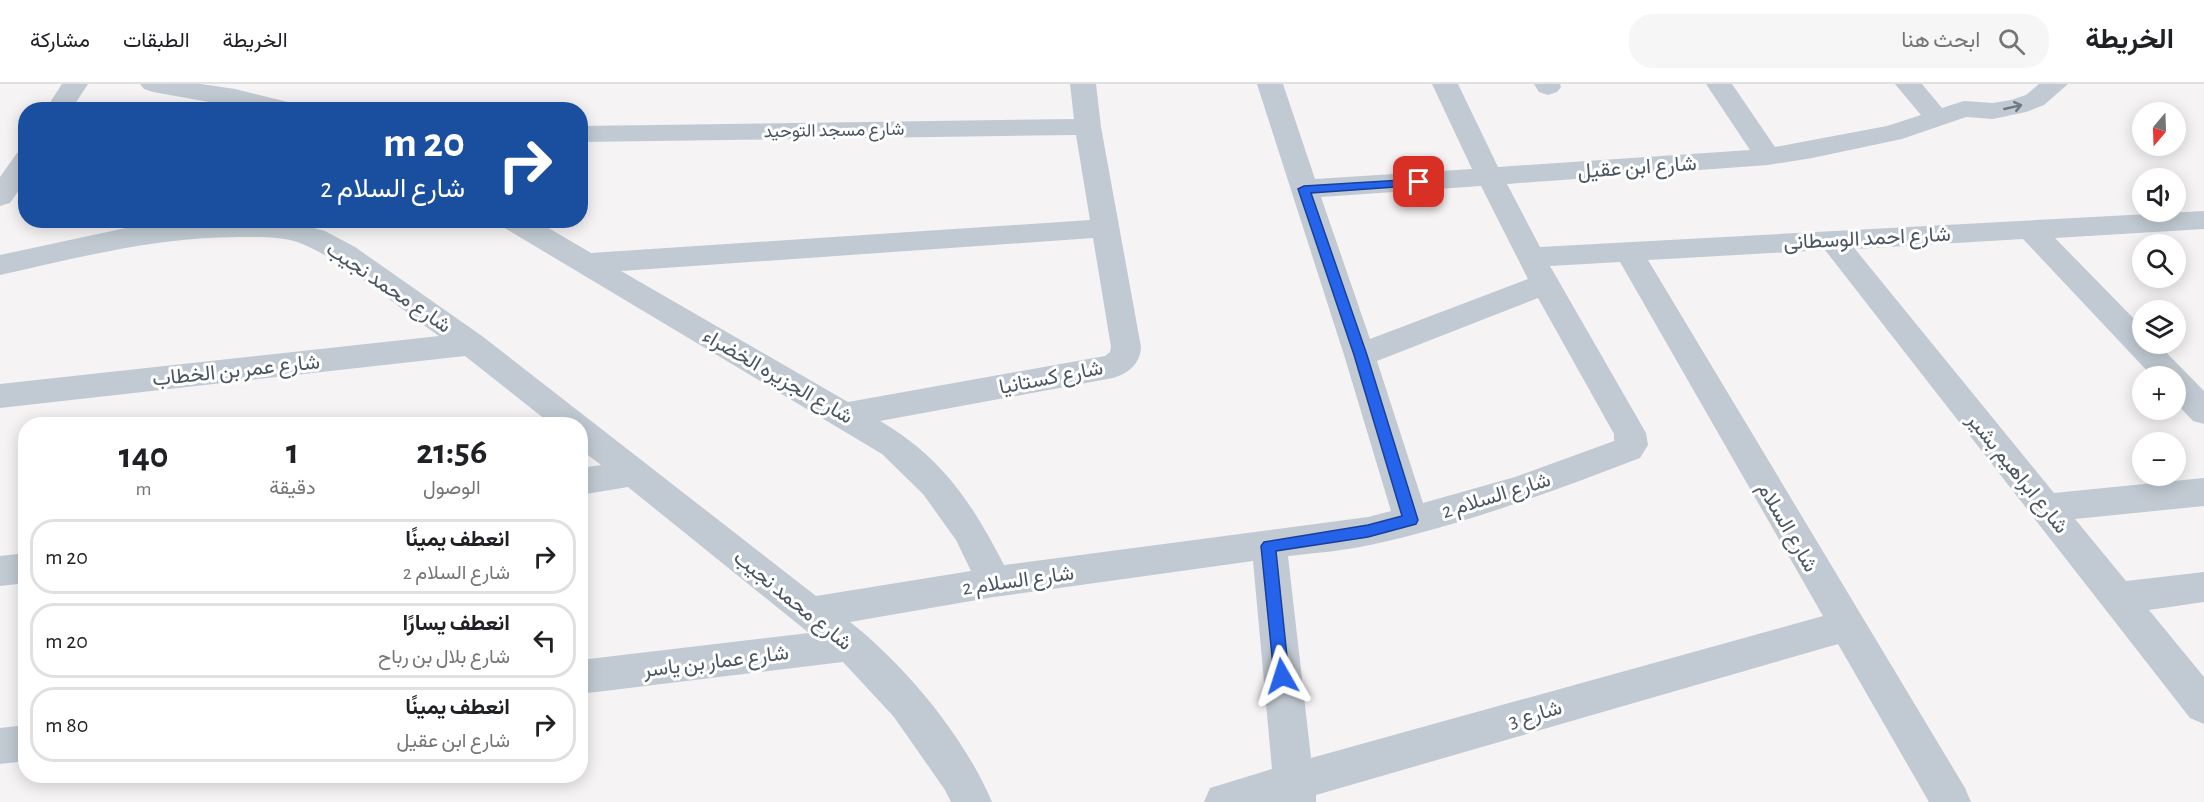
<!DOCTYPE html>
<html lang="ar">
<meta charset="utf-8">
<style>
:root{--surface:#fff;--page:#f6f6f6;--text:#202124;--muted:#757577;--line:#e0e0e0}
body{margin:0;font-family:"Alegreya Sans",Vazirmatn,sans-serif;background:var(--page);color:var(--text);direction:rtl;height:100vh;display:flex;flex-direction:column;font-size:22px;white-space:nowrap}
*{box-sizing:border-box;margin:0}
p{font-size:20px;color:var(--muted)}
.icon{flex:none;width:33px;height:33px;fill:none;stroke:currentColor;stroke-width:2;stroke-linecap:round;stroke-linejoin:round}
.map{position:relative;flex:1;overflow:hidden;direction:ltr}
.details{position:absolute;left:18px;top:333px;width:570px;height:366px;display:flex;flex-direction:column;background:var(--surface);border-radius:24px;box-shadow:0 3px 15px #0003;direction:rtl}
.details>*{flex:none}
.banner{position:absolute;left:18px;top:18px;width:570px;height:126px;border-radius:24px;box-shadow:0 3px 15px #0003;direction:rtl;background:#1a4fa0;color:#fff;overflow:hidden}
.needle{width:39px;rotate:199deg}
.buttons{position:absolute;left:2132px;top:18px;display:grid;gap:12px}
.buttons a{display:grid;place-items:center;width:54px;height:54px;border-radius:50%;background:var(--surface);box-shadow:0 3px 15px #0003;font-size:30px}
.pin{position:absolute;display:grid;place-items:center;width:51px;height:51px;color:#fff;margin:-26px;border-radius:12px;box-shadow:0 3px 9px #0006}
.me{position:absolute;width:66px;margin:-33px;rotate:354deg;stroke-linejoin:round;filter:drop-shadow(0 0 4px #0008)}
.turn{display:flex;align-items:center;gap:21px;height:126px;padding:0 24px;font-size:27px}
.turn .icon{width:78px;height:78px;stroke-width:2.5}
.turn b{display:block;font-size:42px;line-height:51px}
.eta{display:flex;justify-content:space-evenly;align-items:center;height:102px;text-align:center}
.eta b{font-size:36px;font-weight:700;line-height:42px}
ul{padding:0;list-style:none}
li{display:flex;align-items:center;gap:18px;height:75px;margin:0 12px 9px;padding:0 12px;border:3px solid var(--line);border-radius:24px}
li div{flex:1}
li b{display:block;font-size:22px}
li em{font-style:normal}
header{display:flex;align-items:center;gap:36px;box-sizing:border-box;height:84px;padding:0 30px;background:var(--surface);border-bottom:2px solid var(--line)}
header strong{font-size:28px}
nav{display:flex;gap:33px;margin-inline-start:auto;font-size:21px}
.search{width:420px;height:54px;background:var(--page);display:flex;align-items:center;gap:15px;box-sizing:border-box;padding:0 21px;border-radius:24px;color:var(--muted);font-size:22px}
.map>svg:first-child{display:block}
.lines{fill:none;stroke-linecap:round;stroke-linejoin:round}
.minor{fill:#c1cad2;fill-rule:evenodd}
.oneway{stroke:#6e7983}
.route{fill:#2563eb;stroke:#184099;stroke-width:1.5}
.labels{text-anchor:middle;stroke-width:6;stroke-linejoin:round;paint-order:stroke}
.far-street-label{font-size:18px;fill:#4a5661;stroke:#fff}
.street-label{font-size:21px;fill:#4a5661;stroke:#fff}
</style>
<header>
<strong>الخريطة</strong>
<div class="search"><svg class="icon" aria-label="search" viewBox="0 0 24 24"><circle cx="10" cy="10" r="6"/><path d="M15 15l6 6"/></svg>ابحث هنا</div>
<nav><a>الخريطة</a><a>الطبقات</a><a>مشاركة</a></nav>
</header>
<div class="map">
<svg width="2204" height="718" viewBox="0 0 2204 718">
<rect width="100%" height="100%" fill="#f5f3f3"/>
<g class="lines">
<path class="minor" d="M62,0H88L71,26H45Z
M140,0H201L235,5L296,20L300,26H254L153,8L144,5Z
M1070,0H1096L1101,43L1141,263C1140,280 1129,289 1113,294L880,337C941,372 973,420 1004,481L1368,433L1391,427L1344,271L1257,0H1283L1315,95L1472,85L1432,0H1458L1498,83L1750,66L1706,0H1732L1775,63L1887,42L1921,31L1895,0H1922L1942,24L1964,17L1993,19L2011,16L2026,11L2039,0H2068L2044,21L2026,28L1993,35L1966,33L1902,55L1812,74L1768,81L1507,100L1540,163L2204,127V145L2055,154L2142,243V260H2158L2204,307V340L2193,337L2175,318V292H2152L2023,155L1855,165L2054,409L2204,394V422L2075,435L2126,497L2204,488V518L2149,526L2204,593V640L2190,634L1825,166L1648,176L1965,704L1971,718H1929L1838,560L1316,711V718H1204L1210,704L1272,685L1253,477L994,513L850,538C906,582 964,652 992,718H951L945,706L894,633L843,578L580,610V576L809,549L628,403L580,411V384L601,381L580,365V340H551L465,272L0,324V300L439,252C396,222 354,184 307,162C287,152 265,153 244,153C161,152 80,173 0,191V171L135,142L185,136H286L325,147L355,163L482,252L816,512L971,487L956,456L923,410L882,370L503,143L499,136H535L591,169L1090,136L1076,51L580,58V42L1074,35ZM1481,102L1528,195L1370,255L1321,113ZM1093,154L1111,263L1110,268L1105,272L848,318L621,187ZM1620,178L1823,532L1311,674L1288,472C1315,469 1343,467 1370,461C1463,441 1551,408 1640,374L1648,361L1646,349L1550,182ZM1538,214L1614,350V357L1515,393L1423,419L1377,277Z
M1534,0H1560L1561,3L1557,8L1548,11L1539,8Z
M26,67V96L10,119L0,122V93L17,69Z
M26,469V499L0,502V472Z
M26,641V677L0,680V644Z"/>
</g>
<defs><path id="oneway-shaft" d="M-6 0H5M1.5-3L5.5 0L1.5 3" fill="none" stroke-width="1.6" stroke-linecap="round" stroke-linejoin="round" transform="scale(1.5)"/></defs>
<use class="oneway" href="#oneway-shaft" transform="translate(2013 23) rotate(-13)"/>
<path class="route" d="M1419,95L1423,96V101L1311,109L1367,271L1418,436L1416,440L1368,453L1276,467L1289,592L1287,597L1282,600L1276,597L1274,592L1261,462L1264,458L1368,441L1402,432L1354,271L1298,105L1304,102Z"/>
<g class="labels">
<g class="far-street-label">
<text transform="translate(834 46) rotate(-1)" y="6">شارع مسجد التوحيد</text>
</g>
<g class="street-label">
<text transform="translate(1637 83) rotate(-4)" y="7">شارع ابن عقيل</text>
<text transform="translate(1867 154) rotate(-3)" y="7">شارع احمد الوسطانى</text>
<text transform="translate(389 203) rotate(34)" y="7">شارع محمد نجيب</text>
<text transform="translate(236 286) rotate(-6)" y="7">شارع عمر بن الخطاب</text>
<text transform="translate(778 292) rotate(30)" y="7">شارع الجزيره الخضراء</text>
<text transform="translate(1051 293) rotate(-11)" y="7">شارع كستانيا</text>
<text transform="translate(2018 389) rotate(51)" y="7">شارع ابراهيم بشير</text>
<text transform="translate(1496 411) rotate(-17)" y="7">شارع السلام 2</text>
<text transform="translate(1788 443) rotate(60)" y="7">شارع السلام</text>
<text transform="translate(1018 496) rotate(-8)" y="7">شارع السلام 2</text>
<text transform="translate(793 516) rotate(39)" y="7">شارع محمد نجيب</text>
<text transform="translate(716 577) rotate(-7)" y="7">شارع عمار بن ياسر</text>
<text transform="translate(1535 630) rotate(-16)" y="7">شارع 3</text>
</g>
</g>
</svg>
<div class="buttons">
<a><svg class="needle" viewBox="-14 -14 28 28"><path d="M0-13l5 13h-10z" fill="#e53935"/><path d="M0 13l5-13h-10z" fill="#757577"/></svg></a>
<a><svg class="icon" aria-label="sound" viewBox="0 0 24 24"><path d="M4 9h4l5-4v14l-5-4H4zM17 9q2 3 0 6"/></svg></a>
<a><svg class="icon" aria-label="search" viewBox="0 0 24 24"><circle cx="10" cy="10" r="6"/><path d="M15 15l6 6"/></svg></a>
<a><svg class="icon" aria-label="layers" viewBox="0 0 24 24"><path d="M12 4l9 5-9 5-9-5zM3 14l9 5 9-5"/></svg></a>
<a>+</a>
<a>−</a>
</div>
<div class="pin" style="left:1419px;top:98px;background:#d93025"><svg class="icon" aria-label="arrive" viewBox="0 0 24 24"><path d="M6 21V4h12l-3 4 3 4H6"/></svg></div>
<svg class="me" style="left:1282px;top:592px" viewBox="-20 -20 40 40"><path d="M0-17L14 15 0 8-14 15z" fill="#2563eb" stroke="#fff" stroke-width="4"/></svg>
<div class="banner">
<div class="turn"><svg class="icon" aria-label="right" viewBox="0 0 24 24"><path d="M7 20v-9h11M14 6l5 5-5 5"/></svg><div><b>20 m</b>شارع السلام 2</div></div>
</div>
<section class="details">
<div class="eta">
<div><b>21:56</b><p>الوصول</p></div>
<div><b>1</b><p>دقيقة</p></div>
<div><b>140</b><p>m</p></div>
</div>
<ul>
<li><svg class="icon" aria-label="right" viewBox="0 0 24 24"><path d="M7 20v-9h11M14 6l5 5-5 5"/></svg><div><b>انعطف يمينًا</b><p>شارع السلام 2</p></div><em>20 m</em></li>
<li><svg class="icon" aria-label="left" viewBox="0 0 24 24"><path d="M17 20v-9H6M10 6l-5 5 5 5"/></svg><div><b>انعطف يسارًا</b><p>شارع بلال بن رباح</p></div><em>20 m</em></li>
<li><svg class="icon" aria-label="right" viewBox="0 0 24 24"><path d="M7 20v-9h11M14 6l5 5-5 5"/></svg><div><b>انعطف يمينًا</b><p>شارع ابن عقيل</p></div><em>80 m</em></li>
</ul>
</section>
</div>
